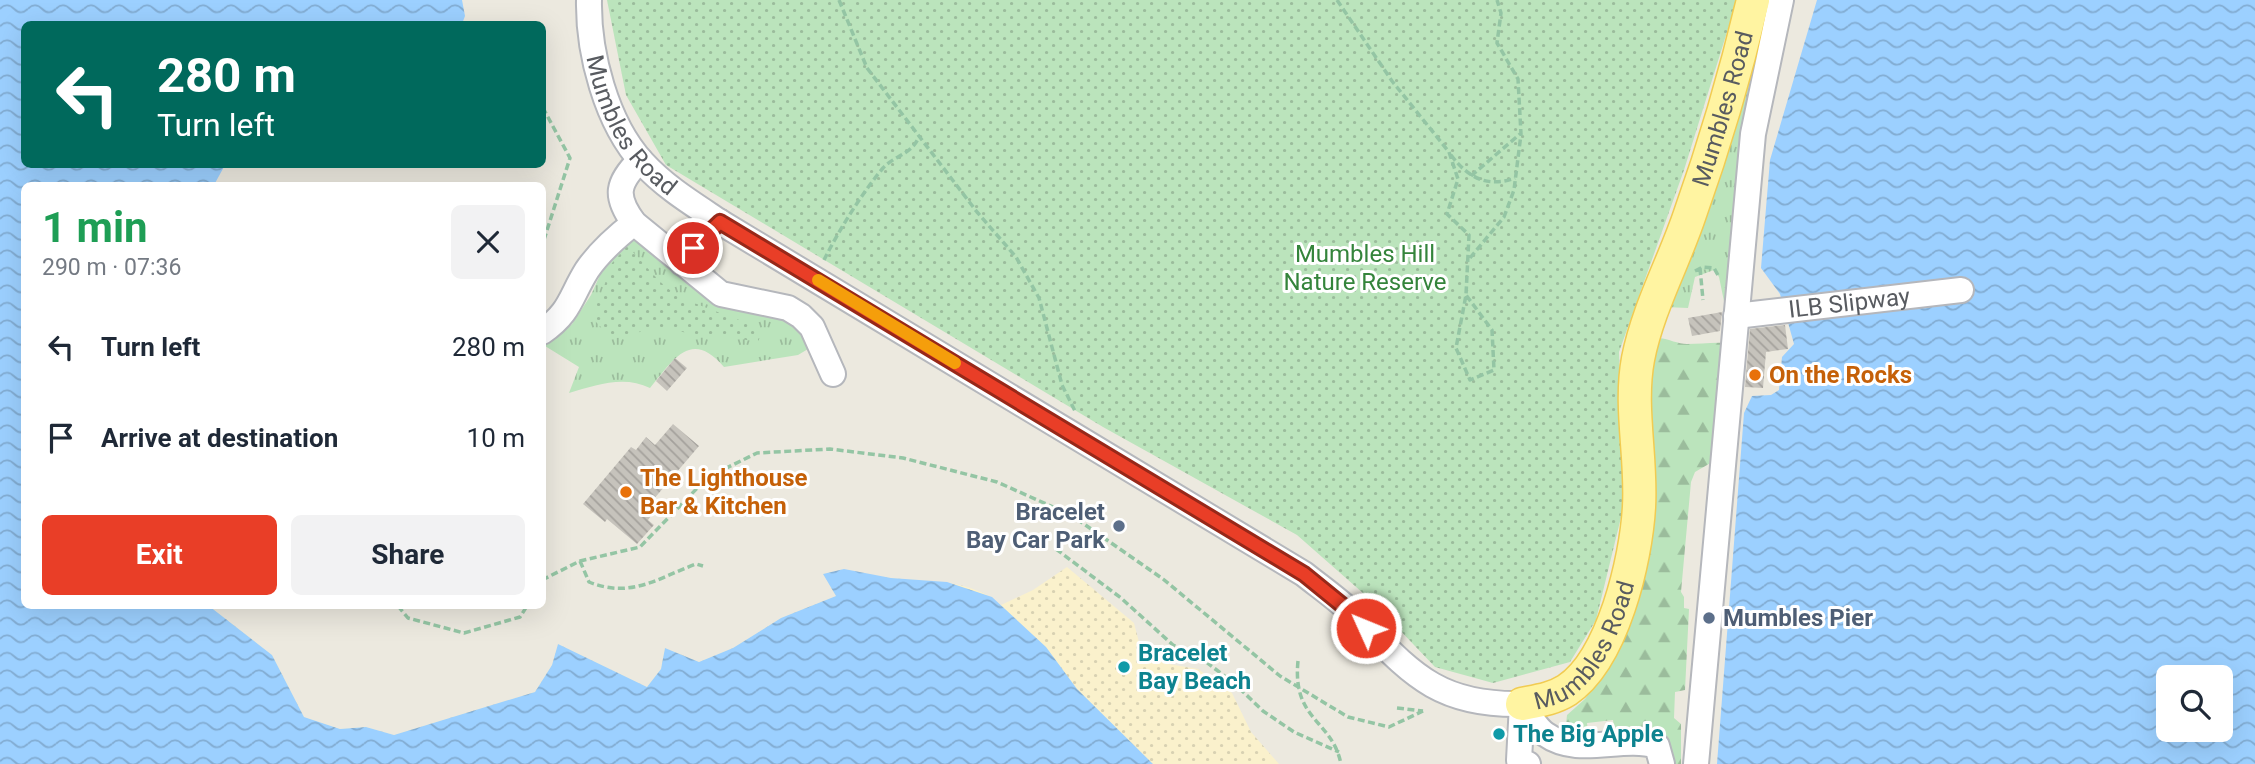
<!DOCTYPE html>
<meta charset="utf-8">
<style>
:root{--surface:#fff;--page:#f2f2f3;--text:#1f2937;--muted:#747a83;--accent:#e93e27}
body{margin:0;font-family:Roboto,sans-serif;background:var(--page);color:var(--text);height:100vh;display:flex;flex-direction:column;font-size:26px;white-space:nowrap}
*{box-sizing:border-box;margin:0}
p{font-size:23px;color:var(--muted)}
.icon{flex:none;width:38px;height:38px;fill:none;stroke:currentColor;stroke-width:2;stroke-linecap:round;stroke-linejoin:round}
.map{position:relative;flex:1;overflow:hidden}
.sheet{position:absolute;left:21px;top:182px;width:525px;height:427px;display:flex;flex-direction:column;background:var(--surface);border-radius:10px;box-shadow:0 7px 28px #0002}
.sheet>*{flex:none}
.banner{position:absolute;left:21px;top:21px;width:525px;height:147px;border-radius:10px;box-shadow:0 7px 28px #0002;background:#00695c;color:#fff;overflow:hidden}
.tools{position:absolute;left:2156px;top:665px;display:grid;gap:14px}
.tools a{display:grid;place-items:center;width:77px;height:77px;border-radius:10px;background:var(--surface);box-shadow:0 7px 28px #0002;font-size:35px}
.pin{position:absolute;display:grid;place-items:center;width:60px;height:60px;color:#fff;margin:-30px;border:4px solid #fff;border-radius:50%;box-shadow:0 2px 7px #0007}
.me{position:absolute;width:77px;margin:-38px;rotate:314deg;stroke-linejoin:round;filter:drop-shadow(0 0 5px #0008)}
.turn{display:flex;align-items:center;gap:24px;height:147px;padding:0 21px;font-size:32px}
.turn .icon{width:91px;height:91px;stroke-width:2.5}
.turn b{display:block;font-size:49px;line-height:60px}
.round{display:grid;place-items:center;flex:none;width:74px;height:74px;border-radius:10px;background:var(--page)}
.head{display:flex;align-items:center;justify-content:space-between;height:119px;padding:0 21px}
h1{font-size:42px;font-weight:700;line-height:52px;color:#1e9e55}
.cta{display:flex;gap:14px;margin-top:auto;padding:14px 21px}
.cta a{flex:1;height:80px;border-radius:10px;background:var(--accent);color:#fff;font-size:28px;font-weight:700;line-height:80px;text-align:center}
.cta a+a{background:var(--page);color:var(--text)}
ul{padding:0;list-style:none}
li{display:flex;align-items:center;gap:21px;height:91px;padding:0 21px}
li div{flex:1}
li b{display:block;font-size:26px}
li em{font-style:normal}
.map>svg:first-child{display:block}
.grass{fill:url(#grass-tufts)}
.forest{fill:url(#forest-firs)}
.sand{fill:url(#sand-dots)}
.park{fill:url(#park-dots)}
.water{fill:url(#water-waves);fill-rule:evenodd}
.building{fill:url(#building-back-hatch)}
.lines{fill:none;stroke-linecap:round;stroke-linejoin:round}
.minor-casing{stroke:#b5b7bc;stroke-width:28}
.major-casing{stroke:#f1cb52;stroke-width:35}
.path{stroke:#94c5a4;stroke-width:3.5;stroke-dasharray:7 3.5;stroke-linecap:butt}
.minor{stroke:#fff;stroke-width:24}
.major{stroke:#fff4a1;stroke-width:32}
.route-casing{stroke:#972819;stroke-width:18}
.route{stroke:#e93e27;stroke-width:12}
.slow{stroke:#f59e0b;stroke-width:12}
.food-dot{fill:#e8710a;stroke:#fff;stroke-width:2.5}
.service-dot{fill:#5c6f8a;stroke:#fff;stroke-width:2.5}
.culture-dot{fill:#0f9aa8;stroke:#fff;stroke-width:2.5}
.labels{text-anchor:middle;stroke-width:6;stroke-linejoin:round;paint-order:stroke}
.street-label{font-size:24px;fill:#585b60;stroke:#fff}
.park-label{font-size:24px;fill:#34843b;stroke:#fff}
.food-label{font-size:24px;font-weight:bold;fill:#c56008;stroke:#fff;text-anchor:start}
.service-label{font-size:24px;font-weight:bold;fill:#4e5e75;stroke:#fff;text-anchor:end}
.culture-label{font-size:24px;font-weight:bold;fill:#0d838f;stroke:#fff;text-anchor:start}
</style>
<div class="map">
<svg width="2255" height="764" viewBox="0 0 2255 764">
<defs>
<pattern id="grass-tufts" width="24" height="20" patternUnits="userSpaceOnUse" patternTransform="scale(1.75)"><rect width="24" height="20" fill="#bbe4bc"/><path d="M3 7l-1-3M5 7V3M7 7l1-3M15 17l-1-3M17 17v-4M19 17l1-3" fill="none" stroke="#9bbc9c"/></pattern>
<pattern id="forest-firs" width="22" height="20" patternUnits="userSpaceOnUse" patternTransform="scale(1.75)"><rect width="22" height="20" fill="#bbe4bc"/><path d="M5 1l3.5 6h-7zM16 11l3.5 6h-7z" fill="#9bbc9c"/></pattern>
<pattern id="sand-dots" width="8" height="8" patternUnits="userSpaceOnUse" patternTransform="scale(1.75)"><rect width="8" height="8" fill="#faf1cc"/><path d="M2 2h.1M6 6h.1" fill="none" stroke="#d8d1b2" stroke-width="1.8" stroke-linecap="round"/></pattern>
<pattern id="park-dots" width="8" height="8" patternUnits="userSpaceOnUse" patternTransform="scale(1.75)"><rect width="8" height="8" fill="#bbe4bc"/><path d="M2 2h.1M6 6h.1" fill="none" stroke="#9bbc9c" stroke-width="1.8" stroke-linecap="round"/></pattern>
<pattern id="water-waves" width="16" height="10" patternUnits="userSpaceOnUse" patternTransform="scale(1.75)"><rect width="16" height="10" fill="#9cd0ff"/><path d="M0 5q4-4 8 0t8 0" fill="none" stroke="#82acd2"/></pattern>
<pattern id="building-back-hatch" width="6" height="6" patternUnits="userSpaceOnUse" patternTransform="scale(1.75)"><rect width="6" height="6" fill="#c6c3bc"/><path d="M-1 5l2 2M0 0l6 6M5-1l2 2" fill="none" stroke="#a4a19c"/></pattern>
</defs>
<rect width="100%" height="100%" fill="#ece9df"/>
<path class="grass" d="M1762,0H1777L1726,311L1719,277L1714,270L1695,277L1688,308L1665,307Z
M631,235C650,249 670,269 691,280C730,300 801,294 808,349L798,355L724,367C691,328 673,360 650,388C624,375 596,385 569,393L579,367L545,346L572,324L591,295L604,266Z"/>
<path class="forest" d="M1659,338C1669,339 1678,344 1687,344C1700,344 1712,342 1727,343L1714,461L1695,472L1691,482L1681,592L1684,597V608L1689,609L1685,690L1675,692L1674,718L1681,724V764H1668L1664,740L1650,730L1615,736L1613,720L1587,723L1588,731L1565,734L1567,715L1585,699L1605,670L1644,361Z"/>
<path class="sand" d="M1067,567L1134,623L1140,646L1163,663L1198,669L1232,693L1251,732L1279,764H293L209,606L272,655L304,717L340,729L366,727L394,735L535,692L552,665L558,644L647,687L661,669L665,648L699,662L733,648L781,618L836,596L823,574C853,567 864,575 892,578C929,582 972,579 1001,605L1033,590Z"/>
<path class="park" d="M607,0H1737L1684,170L1619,352L1624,505L1596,620L1570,662L1493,683L1435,667L1372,601L1297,535L1103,427L666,165L626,95Z
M627,246C642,260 654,278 670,290C698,309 733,314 762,331L758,342L724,336L698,337L680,331L643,330L631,337L612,338L595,321L594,303L601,295L612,263Z"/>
<path class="water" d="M0,0H462L465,16L462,24H24V164L225,165L214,185L24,186V606H209L272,655L304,717L340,729L366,727L394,735L535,692L552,665L558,644L647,687L661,669L665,648L699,662L733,648L781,618L836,596L823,574L844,569L891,578L947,582L992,597L1046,647L1077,689L1153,764H0Z
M1817,0H2255V764H1717L1744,413L1752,396L1771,395L1779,390L1782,357L1794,344L1780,294L1761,268L1770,160ZM2168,677H2221V730H2168Z"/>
<path class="building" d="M1722,312L1720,331L1692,336L1688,318Z
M1785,325L1788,349L1766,352L1763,388L1745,387L1750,329Z
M675,358L687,368L667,391L656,381Z
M673,424L699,446L647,507L654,512L648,520L654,525L637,544L607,519L605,522L583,504L631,447L636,450L646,437L655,445Z"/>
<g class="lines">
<g class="minor-casing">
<g id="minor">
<path id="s1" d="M589,0C588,52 606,123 643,163C665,187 693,204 720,222L1304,574C1319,586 1336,598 1350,611C1408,669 1433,706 1522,704"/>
<path d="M640,160C617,183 614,196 634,223L721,294L788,308L801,316L812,327L833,374"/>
<path d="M682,263L705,234L720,222"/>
<path id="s2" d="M1736,316L1961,290"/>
<path d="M542,332C571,312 570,297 587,270C600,251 616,237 634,223"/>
<path d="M1522,704C1528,713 1536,728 1545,734C1579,758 1621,735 1657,746L1662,764"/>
<path d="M1522,704L1519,760L1528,764"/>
<path d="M1696,764L1753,134L1781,0"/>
</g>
</g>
<g class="major-casing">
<g id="major">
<path id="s3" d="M1522,704C1537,701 1553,699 1567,690C1613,659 1636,560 1639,507C1642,458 1629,407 1638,359C1648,308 1674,262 1690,214C1715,144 1736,72 1753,0"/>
</g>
</g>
<path class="path" d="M839,0L867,68L977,212L1016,257L1039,298L1062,385L1075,411
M1337,0L1392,81L1449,152L1458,179L1447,214L1469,235L1466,295L1456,348L1470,380L1494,370L1492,330L1466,295
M542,97L543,108L570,158L542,246
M1451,155C1468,178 1488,188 1515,178
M1471,176L1520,134
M1470,258L1504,217L1514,190L1521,134L1518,79L1497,43L1501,13L1497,0
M824,260C839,230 862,193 883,168C895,155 913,154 919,136
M1700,268L1703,300
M1695,271L1703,267L1714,268L1719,277
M1056,549L1121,598L1173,645L1202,659L1234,683L1263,711L1294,732L1339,752
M580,561L589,582C631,599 658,578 696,564L703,566
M542,580L580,561L640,547L708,477L757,453L830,449L903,458L997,482L1071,515L1163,579L1280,676L1348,717L1389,727L1423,711
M398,606L408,618L464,633L520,617L527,606
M1298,661C1292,721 1332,719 1341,764
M1397,708L1423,711"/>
<use href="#minor" class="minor"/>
<use href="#major" class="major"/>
</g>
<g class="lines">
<g class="route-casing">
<path id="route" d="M693,248L720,222L1304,574L1347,609L1366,628"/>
</g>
<use href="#route" class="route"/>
<path class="slow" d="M818,280L955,363"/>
</g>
<g class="food-dot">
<circle cx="1755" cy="375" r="7"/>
<circle cx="626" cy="492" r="7"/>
</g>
<g class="service-dot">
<circle cx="1119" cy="526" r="7"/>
<circle cx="1709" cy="618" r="7"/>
</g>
<g class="culture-dot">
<circle cx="1124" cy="667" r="7"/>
<circle cx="1499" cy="734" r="7"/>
</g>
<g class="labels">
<g class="street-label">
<text dy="8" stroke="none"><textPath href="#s3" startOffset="662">Mumbles Road</textPath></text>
<text dy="8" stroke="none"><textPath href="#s1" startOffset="136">Mumbles Road</textPath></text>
<text dy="8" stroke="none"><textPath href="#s2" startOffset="114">ILB Slipway</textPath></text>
<text dy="8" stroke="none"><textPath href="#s3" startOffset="93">Mumbles Road</textPath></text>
</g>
<g class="park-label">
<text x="1365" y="262">Mumbles Hill<tspan x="1365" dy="28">Nature Reserve</tspan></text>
</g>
<g class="food-label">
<text x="1769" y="383">On the Rocks</text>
<text x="640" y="486">The Lighthouse<tspan x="640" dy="28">Bar &amp; Kitchen</tspan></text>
</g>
<g class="service-label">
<text x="1105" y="520">Bracelet<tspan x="1105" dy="28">Bay Car Park</tspan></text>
<text x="1723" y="626" text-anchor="start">Mumbles Pier</text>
</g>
<g class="culture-label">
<text x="1138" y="661">Bracelet<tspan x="1138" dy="28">Bay Beach</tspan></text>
<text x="1513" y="742">The Big Apple</text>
</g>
</g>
</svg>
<div class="tools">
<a><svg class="icon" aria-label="search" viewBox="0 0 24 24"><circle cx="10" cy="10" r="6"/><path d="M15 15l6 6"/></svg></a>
</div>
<div class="pin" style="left:693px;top:248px;background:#d93025"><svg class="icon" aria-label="arrive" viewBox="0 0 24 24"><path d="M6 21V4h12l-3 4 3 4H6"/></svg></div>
<svg class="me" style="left:1366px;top:628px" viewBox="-20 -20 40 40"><circle r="17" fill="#e93e27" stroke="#fff" stroke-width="3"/><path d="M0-11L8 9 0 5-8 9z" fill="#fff"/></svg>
<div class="banner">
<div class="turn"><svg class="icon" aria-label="left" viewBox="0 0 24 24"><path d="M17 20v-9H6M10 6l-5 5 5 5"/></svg><div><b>280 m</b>Turn left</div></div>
</div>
<section class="sheet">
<div class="head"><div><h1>1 min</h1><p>290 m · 07:36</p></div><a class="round"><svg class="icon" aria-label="close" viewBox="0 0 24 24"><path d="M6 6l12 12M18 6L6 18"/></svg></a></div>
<ul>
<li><svg class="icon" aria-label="left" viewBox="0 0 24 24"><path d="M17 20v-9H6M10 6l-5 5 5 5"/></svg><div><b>Turn left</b></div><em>280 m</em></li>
<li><svg class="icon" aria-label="arrive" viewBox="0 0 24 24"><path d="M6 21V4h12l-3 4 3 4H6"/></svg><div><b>Arrive at destination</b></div><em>10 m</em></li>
</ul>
<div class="cta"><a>Exit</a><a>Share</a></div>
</section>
</div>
